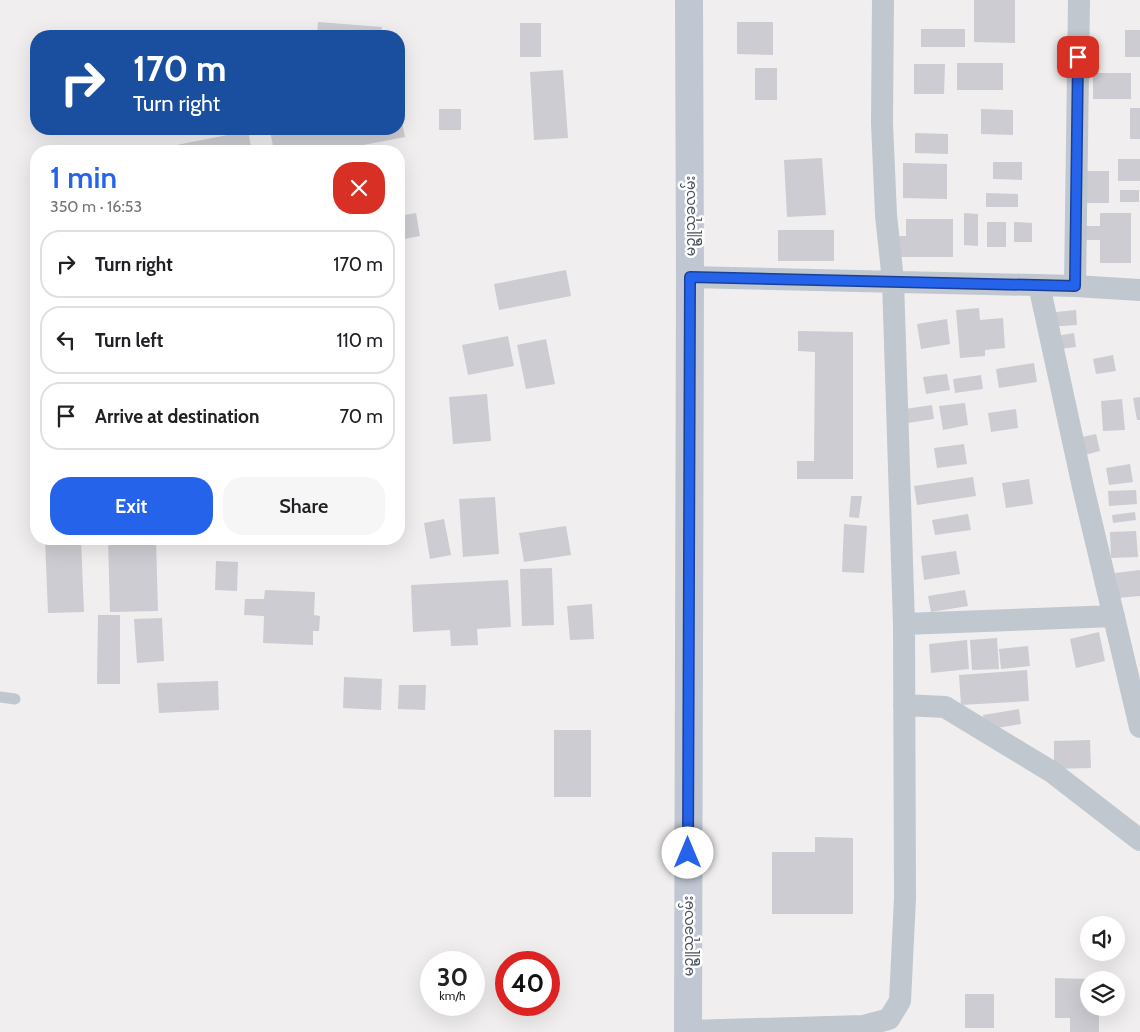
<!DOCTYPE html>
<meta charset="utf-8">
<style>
:root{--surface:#fff;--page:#f6f6f6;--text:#202124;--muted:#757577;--line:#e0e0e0;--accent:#2563eb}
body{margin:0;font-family:Cabin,"Noto Sans Myanmar",sans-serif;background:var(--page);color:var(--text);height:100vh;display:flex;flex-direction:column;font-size:19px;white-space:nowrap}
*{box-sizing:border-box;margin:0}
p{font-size:16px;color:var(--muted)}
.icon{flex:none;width:28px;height:28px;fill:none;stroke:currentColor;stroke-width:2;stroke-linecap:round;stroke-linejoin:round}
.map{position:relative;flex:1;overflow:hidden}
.details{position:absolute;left:30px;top:145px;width:375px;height:400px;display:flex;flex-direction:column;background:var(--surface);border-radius:20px;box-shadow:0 5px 20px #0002}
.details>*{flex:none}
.banner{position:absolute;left:30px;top:30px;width:375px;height:105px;border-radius:20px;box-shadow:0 5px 20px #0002;background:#1a4fa0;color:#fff;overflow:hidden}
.tools{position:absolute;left:1080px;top:916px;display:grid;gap:10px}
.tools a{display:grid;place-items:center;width:45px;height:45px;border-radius:50%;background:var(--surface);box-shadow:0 5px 20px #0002;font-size:25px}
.speed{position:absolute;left:420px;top:951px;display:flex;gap:10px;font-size:25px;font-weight:700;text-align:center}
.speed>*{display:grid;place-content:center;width:65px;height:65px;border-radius:50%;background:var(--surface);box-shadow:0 5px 20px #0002;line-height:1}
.speed small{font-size:12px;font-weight:400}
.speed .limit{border:8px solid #d22;background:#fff;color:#111}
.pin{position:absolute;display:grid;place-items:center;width:42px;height:42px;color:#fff;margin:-21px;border-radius:10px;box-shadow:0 2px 8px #0006}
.me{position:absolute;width:55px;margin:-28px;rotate:0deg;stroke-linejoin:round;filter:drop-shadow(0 0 4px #0008)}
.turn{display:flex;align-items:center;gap:18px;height:105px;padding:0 20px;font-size:22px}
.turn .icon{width:65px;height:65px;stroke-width:2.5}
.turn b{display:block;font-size:35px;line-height:42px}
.round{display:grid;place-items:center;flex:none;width:52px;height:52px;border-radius:20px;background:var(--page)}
.overview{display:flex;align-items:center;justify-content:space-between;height:85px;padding:0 20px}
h1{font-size:30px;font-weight:600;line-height:38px;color:var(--accent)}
.button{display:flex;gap:10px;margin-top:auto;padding:10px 20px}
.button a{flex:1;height:58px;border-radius:20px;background:var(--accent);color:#fff;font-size:20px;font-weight:600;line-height:58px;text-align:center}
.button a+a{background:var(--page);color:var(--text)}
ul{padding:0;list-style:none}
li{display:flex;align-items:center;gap:15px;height:68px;margin:0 10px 8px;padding:0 10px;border:2px solid var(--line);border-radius:20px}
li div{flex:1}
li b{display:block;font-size:19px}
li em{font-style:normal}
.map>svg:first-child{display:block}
.building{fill:#ccccd2}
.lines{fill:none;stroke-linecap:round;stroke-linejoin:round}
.lane{stroke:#c0c7ce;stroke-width:11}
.street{stroke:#c0c7ce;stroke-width:22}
.secondary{stroke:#c0c7d2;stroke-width:28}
.route-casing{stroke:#184099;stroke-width:12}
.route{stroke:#2563eb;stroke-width:9}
.labels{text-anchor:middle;stroke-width:5;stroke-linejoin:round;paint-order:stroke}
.street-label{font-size:14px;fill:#484f59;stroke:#fff}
</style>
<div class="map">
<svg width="1140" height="1032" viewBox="0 0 1140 1032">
<rect width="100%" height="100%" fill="#f0eeee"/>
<path class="building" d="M974,0H1015V43L974,42Z
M318,22L382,27L381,36H317Z
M737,22H773V55L737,54Z
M520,23H541V57H520Z
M921,29H965V47H921Z
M1125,30H1140V57H1125Z
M957,63H1003V90H957Z
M914,64H945L944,94H914Z
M755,68H777V100H755Z
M563,70L568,138L534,140L530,72Z
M1093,73H1131V99H1093Z
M1130,108H1140V139H1130Z
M399,109L405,137L332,151H274L270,131L280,129H399Z
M439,109H461V130H439Z
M981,109L1013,110V135L981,134Z
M248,131L252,151H151V150Z
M915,133L948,134V154L915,153Z
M822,158L826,215L787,217L784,160Z
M1118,159H1140V181H1118Z
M993,162H1022V180L993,179Z
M903,163L947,164V199L903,198Z
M1087,171H1109V203H1087Z
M1120,190H1139V202H1120Z
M986,193L1018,194V207H986Z
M416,213L420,236L399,240V216Z
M964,213L978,214V246L964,245Z
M1100,213H1131V263H1100V240H1085V226H1100Z
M906,219H953V257H898V236H906Z
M987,222H1006V247H987Z
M1014,222L1032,223V242H1014Z
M778,230H834V261H778Z
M566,270L571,296L499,310L494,284Z
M979,308L980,320L1003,318L1005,348L985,350V356L960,358L956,310Z
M1076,310L1077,325L1047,327L1046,313Z
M947,319L950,344L921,349L917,324Z
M798,331L853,332V479H797V461H814L815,352L798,351Z
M1074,333L1076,347L1052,350L1050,337Z
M508,336L514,366L468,375L462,345Z
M546,339L555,384L526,389L517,345Z
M1113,355L1116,371L1096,374L1093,359Z
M1034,363L1037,382L999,388L996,369Z
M947,374L950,390L926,394L923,377Z
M981,375L983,389L955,393L953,379Z
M487,394L491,441L453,444L449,397Z
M1140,397V420H1137L1133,398Z
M1122,399L1125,430L1103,431L1101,401Z
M965,403L968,425L943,430L939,406Z
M932,405L934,419L908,423L905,409Z
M1016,409L1018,428L991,432L988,413Z
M1096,434L1100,451L1077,457L1073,439Z
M964,444L967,464L937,468L934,448Z
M1130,464L1133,482L1109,485L1106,468Z
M30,468H36V498L32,499Z
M973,477L976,496L917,505L914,486Z
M1029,479L1033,504L1006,508L1002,483Z
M1136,490L1137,504L1109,506L1108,491Z
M851,496H862L859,518L849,517Z
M495,497L499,554L463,557L459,499Z
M1135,512L1136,520L1113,523L1112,515Z
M968,514L971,530L935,535L932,520Z
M444,519L451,555L430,559L424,523Z
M844,524L867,526L864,573L842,572Z
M566,526L571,555L524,562L519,533Z
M1136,531L1138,557L1111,558L1110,532Z
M45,539H81L84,612L48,613Z
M108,539H156L158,611L110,612Z
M956,551L960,574L924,580L921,556Z
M216,561L238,562L237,591L215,590Z
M552,568L554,625L522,626L520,569Z
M1140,570V596L1118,598L1115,573Z
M508,580L511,627L477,629L478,645L451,646L450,630L413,632L411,585Z
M265,590L315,592L314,615L320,616L319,631H313V645L263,643L264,616L244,615L245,599H264Z
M965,590L968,606L931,612L928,596Z
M592,604L594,639L570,640L567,606Z
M98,615H120V684H97Z
M162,618L164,661L137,663L134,619Z
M1099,632L1105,661L1076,668L1070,639Z
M997,638L999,669L972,670L970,640Z
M967,640L969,669L931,673L929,644Z
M1028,646L1030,666L1001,669L999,649Z
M1027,670L1029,701L961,705L959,675Z
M344,677L382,679L381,710L343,708Z
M218,681L219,710L159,713L157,683Z
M399,685H426L425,710L398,709Z
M1019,709L1021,724L985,730L983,715Z
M554,730H591V797H554Z
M1090,740L1091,768L1054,769V741Z
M815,837L853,838V914H772V852H815Z
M1055,978L1089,979V1008H1099V1032H1070V1018H1055Z
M965,994H994V1028H965Z"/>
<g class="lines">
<path class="lane" d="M0,697L15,699"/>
<path class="street" d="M690,277L1075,286L1140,290
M1039,285L1083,487L1140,727
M1075,286L1079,0
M904,624L1114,616
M904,705L945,707L1052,772L1140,840
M688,1031L863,1026L889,1019L900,1001L905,898L904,624L893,281L886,215L882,123L883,0"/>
<path class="secondary" d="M688,1032L690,277L689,0"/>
</g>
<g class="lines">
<g class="route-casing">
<path id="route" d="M688,853L690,277L1075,286L1078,57"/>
</g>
<use href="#route" class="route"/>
</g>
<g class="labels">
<g class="street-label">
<text transform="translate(690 216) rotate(-90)" y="5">မဥ္ဇူသုခလမ်း</text>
<text transform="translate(688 936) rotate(-90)" y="5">မဥ္ဇူသုခလမ်း</text>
</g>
</g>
</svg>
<div class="tools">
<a><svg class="icon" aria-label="sound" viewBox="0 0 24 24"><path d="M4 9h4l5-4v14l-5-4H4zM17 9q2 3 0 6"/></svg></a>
<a><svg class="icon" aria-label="layers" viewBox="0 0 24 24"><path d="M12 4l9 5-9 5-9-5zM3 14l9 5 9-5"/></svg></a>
</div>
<div class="speed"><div>30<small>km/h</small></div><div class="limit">40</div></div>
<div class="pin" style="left:1078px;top:57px;background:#d93025"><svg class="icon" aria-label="arrive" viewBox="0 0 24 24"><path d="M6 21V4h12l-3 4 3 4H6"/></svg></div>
<svg class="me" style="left:688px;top:853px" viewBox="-20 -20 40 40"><circle r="19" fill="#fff"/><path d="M0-13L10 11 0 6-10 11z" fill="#2563eb"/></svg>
<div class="banner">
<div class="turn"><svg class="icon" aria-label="right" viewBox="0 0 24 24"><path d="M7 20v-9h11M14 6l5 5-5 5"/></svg><div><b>170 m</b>Turn right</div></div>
</div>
<section class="details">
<div class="overview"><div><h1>1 min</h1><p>350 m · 16:53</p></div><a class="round" style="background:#d93025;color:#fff"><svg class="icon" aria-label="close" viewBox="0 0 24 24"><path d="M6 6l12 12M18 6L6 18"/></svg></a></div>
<ul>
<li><svg class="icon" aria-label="right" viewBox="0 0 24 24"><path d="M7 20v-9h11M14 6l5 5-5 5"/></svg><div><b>Turn right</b></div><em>170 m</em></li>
<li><svg class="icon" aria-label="left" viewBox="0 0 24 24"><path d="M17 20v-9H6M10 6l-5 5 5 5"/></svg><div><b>Turn left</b></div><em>110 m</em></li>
<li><svg class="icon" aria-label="arrive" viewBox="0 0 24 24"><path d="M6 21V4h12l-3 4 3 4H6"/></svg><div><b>Arrive at destination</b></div><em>70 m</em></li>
</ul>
<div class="button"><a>Exit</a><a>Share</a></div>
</section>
</div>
